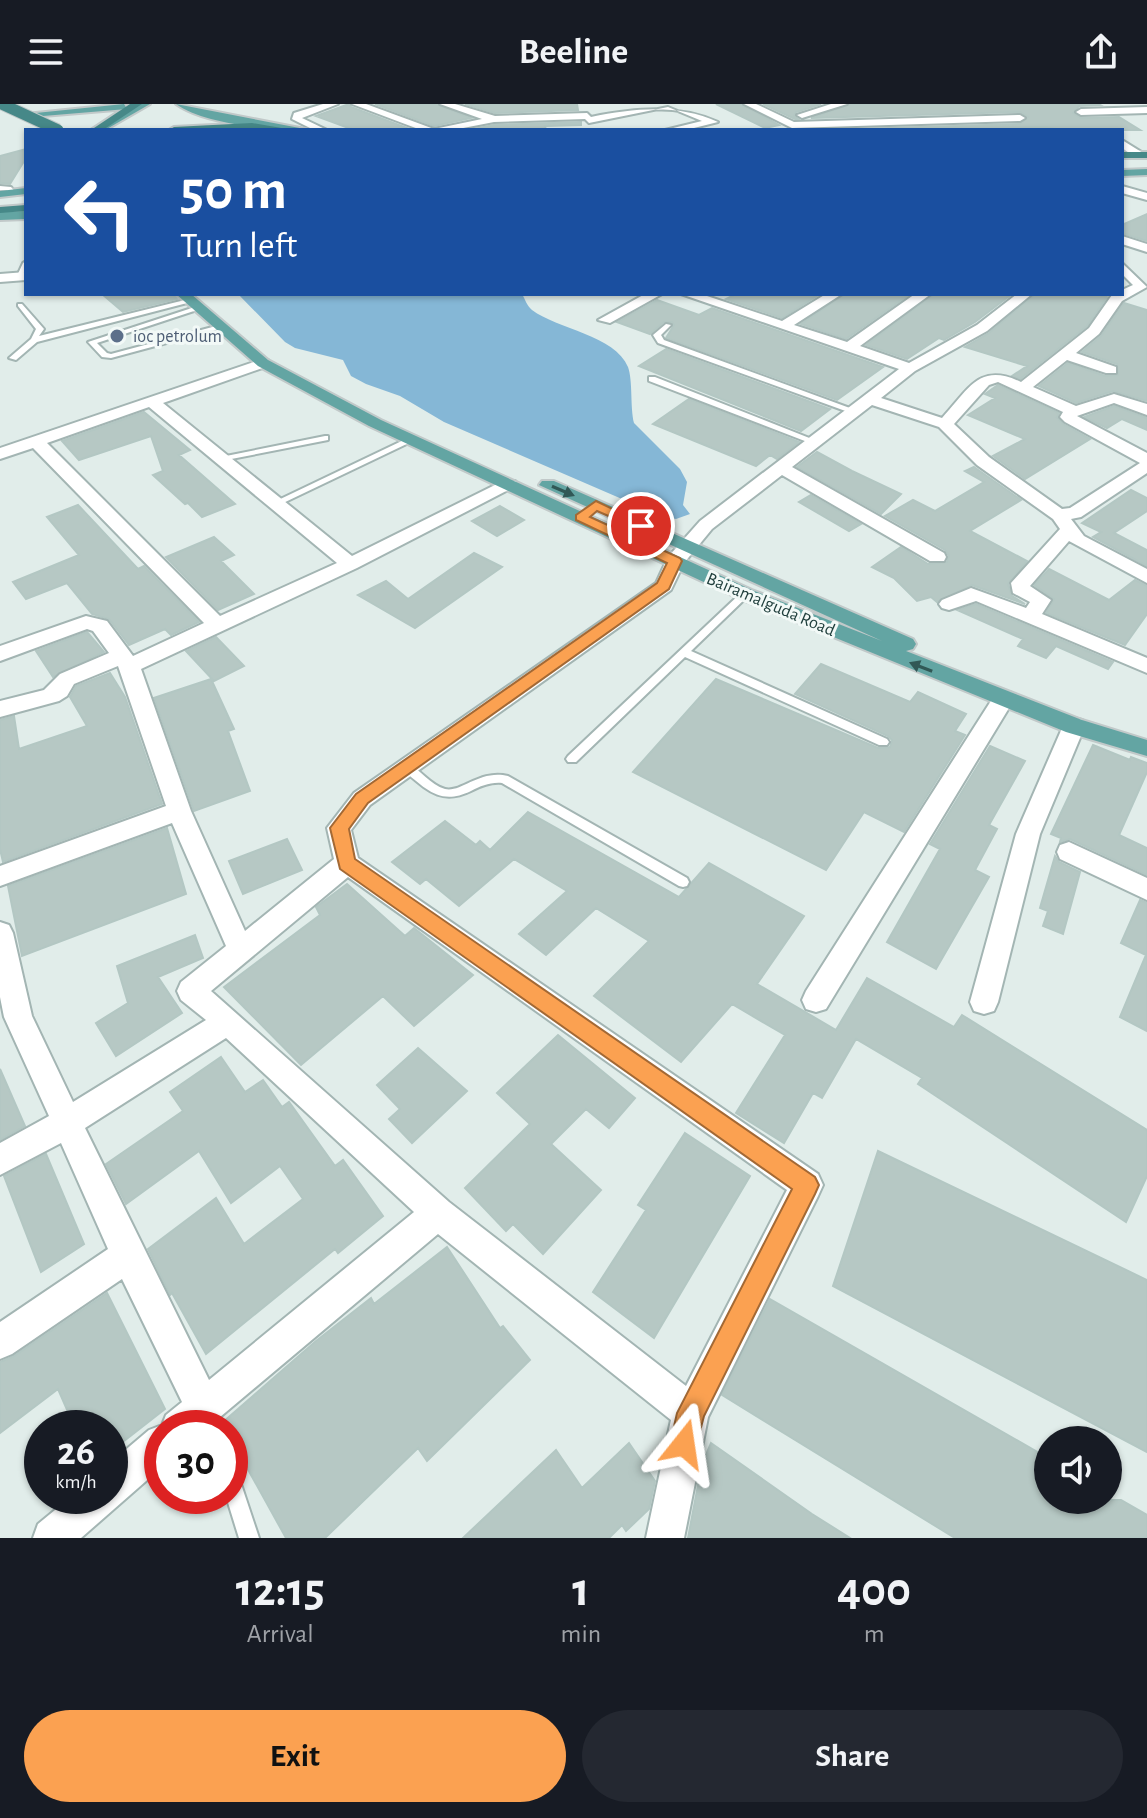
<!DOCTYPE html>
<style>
:root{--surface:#171b24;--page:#242831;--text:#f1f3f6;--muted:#9ea1a6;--accent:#fba151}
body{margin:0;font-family:"Alegreya Sans",sans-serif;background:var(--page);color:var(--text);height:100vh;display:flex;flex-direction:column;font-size:30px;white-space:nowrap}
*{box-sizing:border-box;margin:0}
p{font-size:26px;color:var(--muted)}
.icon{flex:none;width:44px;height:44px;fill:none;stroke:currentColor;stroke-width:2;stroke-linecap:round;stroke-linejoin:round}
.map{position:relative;height:1434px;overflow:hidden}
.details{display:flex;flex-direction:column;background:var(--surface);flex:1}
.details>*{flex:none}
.top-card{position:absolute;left:24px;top:24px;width:1100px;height:168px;border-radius:0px;box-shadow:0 2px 6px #0004;background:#1a4fa0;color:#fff;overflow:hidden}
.tools{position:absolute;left:1034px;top:1322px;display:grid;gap:16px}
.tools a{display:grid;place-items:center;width:88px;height:88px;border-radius:50%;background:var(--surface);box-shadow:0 2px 6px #0004;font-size:40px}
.speed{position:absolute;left:24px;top:1306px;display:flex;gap:16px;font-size:40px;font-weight:700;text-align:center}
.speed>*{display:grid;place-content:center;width:104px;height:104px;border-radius:50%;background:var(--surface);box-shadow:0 2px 6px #0004;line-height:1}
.speed small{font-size:20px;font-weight:400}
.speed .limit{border:12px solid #d22;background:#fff;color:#111}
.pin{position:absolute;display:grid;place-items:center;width:68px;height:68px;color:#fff;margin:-34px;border:4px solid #fff;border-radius:50%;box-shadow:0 2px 8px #0007}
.me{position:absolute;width:88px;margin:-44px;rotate:15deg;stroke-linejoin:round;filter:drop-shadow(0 0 6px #0008)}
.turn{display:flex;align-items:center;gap:28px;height:168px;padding:0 24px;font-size:36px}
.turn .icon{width:104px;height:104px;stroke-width:2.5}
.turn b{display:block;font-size:56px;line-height:68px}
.eta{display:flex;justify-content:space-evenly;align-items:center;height:136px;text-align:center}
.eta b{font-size:48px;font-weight:700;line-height:56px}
.action{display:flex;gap:16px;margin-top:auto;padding:16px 24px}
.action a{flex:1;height:92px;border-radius:48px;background:var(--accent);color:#111;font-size:32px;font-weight:700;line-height:92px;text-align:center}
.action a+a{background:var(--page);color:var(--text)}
header{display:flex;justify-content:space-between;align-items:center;height:104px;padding:0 24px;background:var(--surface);font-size:36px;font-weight:700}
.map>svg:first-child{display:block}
.water{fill:#85b7d6}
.building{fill:#b6c8c4;stroke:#b3c7c3;stroke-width:2}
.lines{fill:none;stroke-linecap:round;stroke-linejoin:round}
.service-casing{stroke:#a3b5b3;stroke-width:4}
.minor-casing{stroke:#a3b5b3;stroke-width:4}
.primary-casing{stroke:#c1c9c9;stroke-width:4}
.trunk-casing{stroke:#c1c9c9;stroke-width:4}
.service{fill:#fff;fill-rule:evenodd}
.minor{fill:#fff;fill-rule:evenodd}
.primary{fill:#63a5a3;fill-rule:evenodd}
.trunk{fill:#468888;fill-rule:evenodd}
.trunk-bridge-casing{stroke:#c1c9c9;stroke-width:13;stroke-linecap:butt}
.trunk-bridge{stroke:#468888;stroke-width:11}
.oneway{fill:#315856}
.route{fill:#fba151;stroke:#a36935;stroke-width:2}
.service-dot{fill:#5c6f8a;stroke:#f2f9f7;stroke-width:3}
.labels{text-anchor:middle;stroke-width:6;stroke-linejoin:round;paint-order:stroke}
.far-service-label{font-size:18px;fill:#4e5e75;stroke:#f2f9f7;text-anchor:start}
.far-street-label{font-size:18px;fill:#203f3d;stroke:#f2f9f7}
</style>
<header><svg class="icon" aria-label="menu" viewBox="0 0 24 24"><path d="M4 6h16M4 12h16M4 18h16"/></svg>Beeline<svg class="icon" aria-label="share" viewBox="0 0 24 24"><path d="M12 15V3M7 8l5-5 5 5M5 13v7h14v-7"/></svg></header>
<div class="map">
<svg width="1147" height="1434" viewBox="0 0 1147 1434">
<rect width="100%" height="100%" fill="#e1edea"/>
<path class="water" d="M238,190H522C525,195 527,202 532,206C557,225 615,231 628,263C633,277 630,303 634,319L680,365L687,378L683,401L690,410L676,415L659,411L444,318L400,292L366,280L351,272L343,256L295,244L285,238Z"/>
<path class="building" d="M349,0L351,3L412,26H354L316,12Z
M375,0H437L471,14L434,22Z
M465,0H577L578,6L495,9Z
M716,0H741L779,21L765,24Z
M763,0H821L796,8L794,12L798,15H795Z
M850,0H1098L1100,1L1079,2L1073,9L1081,14L1119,13L1140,26H1063L1044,23L825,26L1020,20L1028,13L1020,8L811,14Z
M581,18V21L545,22L546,26H469L494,21Z
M26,45V54L10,80L0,79V52Z
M1147,110V137L1122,129V121Z
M102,190H173L177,195L123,208Z
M736,190H820L782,214L726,195Z
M845,190H910L846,235L801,220Z
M934,190H1012L975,218L944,236L939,234L907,255L866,241Z
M1035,190H1097L1107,193L1087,222L1020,275L1012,272L1027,262L965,243L989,229Z
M657,196L699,211L712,204L883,263L837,296L666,234L674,221L672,218H664L650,230L617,218Z
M1124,199L1147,206V297L1113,287L1076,299L1039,282L1068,259L1105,272L1118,271L1117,260L1082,248L1101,232Z
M666,245L827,304L830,305L801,327L639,262Z
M998,281L1059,309L1057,313L1063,320L1090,335L1025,375L993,352L1025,335L968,311L995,294L985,290Z
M689,295L799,338L777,355L770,351L756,362L653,320Z
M1114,302L1147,314V326L1122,315L1107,324L1084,313Z
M144,308L190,346L179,351L235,400L202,413L188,399L185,400L153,371L163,367L151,332L79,356L62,337Z
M817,348L852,367L901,390L881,410L797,363Z
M974,363L1021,396L970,427L1027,457L1008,480L1012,492L1025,500L972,481L937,498L931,493L917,497L894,474L872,463L901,443L928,460L947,458L949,452L945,446L885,412L913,396L935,407L984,378L965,367Z
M1131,386L1147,394V407L1114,429L1147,446V462L1093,433L1101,428L1082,419Z
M811,391L861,420L849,427L799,398Z
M78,401L138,465L144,462L199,518L171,531L165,525L129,541L109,515L92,510L67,479L26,495L13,478L79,451L47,413Z
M500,402L524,416L497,432L472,417Z
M214,433L234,451L221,457L254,490L218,506L166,453Z
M474,449L502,463L415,524L358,491L386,477L408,495Z
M1049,465L1109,496L1135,476L1147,482V510L1125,541L1046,509L1054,495L1034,481Z
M976,500L1113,558L1108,565L1056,542L1046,554L1018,542L1023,535L957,506Z
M87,528L104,548L53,573L36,547Z
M216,533L244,562L214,577L186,547Z
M821,560L910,598L918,588L966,610L955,627L965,631L904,728L864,708L826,766L633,668L716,575L878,644L890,643L892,636L888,632L795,590Z
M110,569L125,593L162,700L3,758L0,745V616L14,612L19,645L87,622L70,593L76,582Z
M211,575L234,625L228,627L250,687L194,707L154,594Z
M1093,641L1130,656L1131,653L1147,659V668L1119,731L1147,744V771L1070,735L1060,738L1061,734L1051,730Z
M990,642L1025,657L989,721L997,725L975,766L989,773L936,865L887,838L940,745L930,740Z
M528,708L679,793L709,759L804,812L757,880L836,926L867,874L954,923L962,911L1147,1026V1072L1126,1118L918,980L922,974L856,935L822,994L813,989L784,1039L736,1009L785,931L732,900L681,958L594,892L649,837L596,804L546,851L519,830L567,787L514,755L459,802L426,775L420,780L392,758L445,717L476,741L480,737L490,746Z
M167,724L186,790L22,852L8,782Z
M287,735L302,766L243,790L229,757Z
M1055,752L1059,758L1080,768L1063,830L1043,822L1048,807L1040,804Z
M347,780L405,832L414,824L473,871L414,922L383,892L301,961L224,883L320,811L316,803Z
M1140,796L1147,799V927L1120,913L1146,851L1121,839Z
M195,831L203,854L158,873L182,909L116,952L96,919L128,899L117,862Z
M558,931L635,994L609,1024L586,1005L551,1040L601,1086L543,1150L513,1120L506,1127L465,1084L530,1020L497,989Z
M418,944L467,987L412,1039L389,1015L400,1005L377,981Z
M221,953L245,988L263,976L282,1003L289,998L335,1062L343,1056L383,1112L338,1149L335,1145L206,1250L172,1189L170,1191L148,1145L216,1094L244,1140L303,1095L280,1062L231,1099L199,1047L126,1100L106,1060L183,1007L170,988Z
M0,965L25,1022L0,1036Z
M685,1029L750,1072L654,1234L593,1188L646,1106L638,1101Z
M878,1047L1147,1176V1348L833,1182Z
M46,1050L84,1140L41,1168L4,1072Z
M447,1143L500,1224L503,1222L530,1256L427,1357L418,1344L325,1434H286L230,1333V1324H225L222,1319L316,1237L371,1194L374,1200Z
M107,1189L165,1305L110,1348V1324H75L58,1285L0,1329V1258L14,1252Z
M770,1195L1048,1354V1396H1121L1147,1411V1434H955L722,1291Z
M629,1339L655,1377L649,1405L626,1427L622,1421L609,1434H463L556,1346L582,1384Z
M711,1339L812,1410L850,1434H688L702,1360Z"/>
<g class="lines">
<g class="service-casing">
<path id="service" d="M0,82L11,83L16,89L13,91L7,86H0Z
M26,157V165L21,173L16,174L23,159Z
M189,195L192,197L191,198L37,238L16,256L9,254L31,235L36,225L18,202V200H22L44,225L39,232Z
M198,202L201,204L200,205L97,239L107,249L111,250L220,221L222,222V224L111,254L102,253L88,238Z
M666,220L671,221L661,231L664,236L858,307L851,309L658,239L653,231Z
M649,273H655L817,337L810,339L649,277Z
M325,332H328V336L221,357L217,355L221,353Z
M408,334L415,336L279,401L272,399Z
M745,487L748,488V492L691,547L887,635L889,638L887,641H879L685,553L576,658H568L566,655L568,652L742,488Z
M407,659C420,665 430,681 445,685C461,689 480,665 508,672L687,774L689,778L687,782L683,783L679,782L502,679C490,678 481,682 471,687C440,702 426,685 403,666L401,663Z
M230,1366L237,1368L259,1434H239L226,1392H230Z"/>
</g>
<g class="minor-casing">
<path id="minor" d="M323,0H338L302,14L327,26H314L292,15L294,9Z
M352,0H366L434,25L482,15L440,0H455L495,12L587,9L591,13C636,4 678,0 718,18L686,26H665L702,17L668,3L589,19L585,15L494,18L453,26H421Z
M744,0H756L794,18L1020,11L1025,14L1020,17L792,24Z
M831,0H847L802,14L797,11Z
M1147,3V9L1081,11L1076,8L1081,5Z
M1122,36L1143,49V53H1135L1122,44Z
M1122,82L1147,89V96L1122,89Z
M1122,132L1147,140V148L1122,140Z
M1122,159L1147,183L1122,197L1099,230L1076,249L1116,263V269H1106L1067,256L1033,283L1076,302L1114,290L1147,300V311L1114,299L1077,312L1147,349V369L1081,413L1071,415L1084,432L1147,465V479L1069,437L1030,482L1051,496L1042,510L1147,554V569L976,497L949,506L942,504L939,500L942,496L971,484L1026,504L1030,498L1013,489L1011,479L1060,425L1053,415L977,361L939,323L872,301L792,363L944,449L946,453L944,457H930L782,371L712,425L684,459L671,486L370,701L351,726L358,754L818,1070L823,1081L818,1092L708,1313L684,1434H646L671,1316L438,1130L207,1324H162V1363L81,1434H33L38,1420L72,1392H110V1359L149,1326L162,1321L166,1311L182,1298L122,1175L12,1250L0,1255V1218L108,1145L61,1039L0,1071V1039L49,1012L4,913L0,893V818L9,821L13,829L32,912L73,998L206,916L181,896L177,887L181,878L226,842L172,719L0,782V762L166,702L118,562L74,580L67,592L59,597L0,613V597L44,586L60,570L109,549L93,527L87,525L0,557V542L86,512L107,517L133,552L204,519L33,344L0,355V344L263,255L268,256V262L163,299L352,452L503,377H515L518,381L357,464L141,565L191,707L245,827L334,755L327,724L354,689L656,479L668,453L700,417L899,265L681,190H701L782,217L826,190H842L794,221L847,238L915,190H931L860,242L909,259L977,221L1017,190H1032L987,227L915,267L881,294L942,314C969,285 979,258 1021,278L1089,224L1112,191L1122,190V186L1133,181L1122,170ZM998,278L1063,308L1060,313L1065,318L1140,359L1070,404L1062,405L989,353L954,320L989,281ZM149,303L337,459L220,512L47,339ZM348,773L787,1086L686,1282L449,1098L211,887ZM226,934L414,1108L209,1276L85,1024Z
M26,168V176L0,178V170Z
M645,190H662L610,219L598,216Z
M1004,587L1012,589L1015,594L826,905L816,908L806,905L802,896L806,887L996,589Z
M1074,614L1082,616L1085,622L1040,730L998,898L994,907L984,910L974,907L970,898L1016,730L1063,622L1066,616Z
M1069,738L1147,774V796L1060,755L1057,748L1060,741Z"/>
</g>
<g class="primary-casing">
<path id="primary" d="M124,0L127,5L31,13L26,10Z
M138,0H150L105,26H93Z
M176,0L310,26C274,26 205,21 176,0Z
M1147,65V71L1122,72V66Z
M26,84V90L0,93V87Z
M26,107V115L0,116V108Z
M176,190H191L268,256L381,316L752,486L882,537L539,381L542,377H554L913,535L916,540L913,545L906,547L1082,616L1147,636V652L1066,628L738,494L369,322L258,262Z"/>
</g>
<g class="trunk-casing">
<path id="trunk" d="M130,0H142L103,26H91Z
M252,19L293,26H169L174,23Z
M1122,48H1147V54H1122Z
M26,101V107L0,109V103Z"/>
</g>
<use href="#service" class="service"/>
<use href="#minor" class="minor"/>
<use href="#primary" class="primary"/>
<use href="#trunk" class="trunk"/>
<g class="trunk-bridge-casing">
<path id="trunk-bridge" d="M2,0L58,26"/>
</g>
<use href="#trunk-bridge" class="trunk-bridge"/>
</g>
<defs><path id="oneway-solid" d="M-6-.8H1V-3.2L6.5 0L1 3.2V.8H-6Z" transform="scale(2)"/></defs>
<g class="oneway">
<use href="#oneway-solid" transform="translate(563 387) rotate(23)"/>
<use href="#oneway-solid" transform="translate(921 563) rotate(-159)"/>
</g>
<path class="route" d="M596,397L648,422L636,424L597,407L590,413L680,454L682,457L669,485L368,699L349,725L355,755L815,1073L819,1081L815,1090L704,1312L694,1350L684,1354L674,1350L670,1340L677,1309L792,1085L340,765L330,724L356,690L657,479L667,459L576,416V411Z"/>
<circle class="service-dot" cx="117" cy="232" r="8"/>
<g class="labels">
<g class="far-service-label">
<text x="133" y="238">ioc petrolum</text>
</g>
<g class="far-street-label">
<text transform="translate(771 500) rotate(23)" y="6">Bairamalguda Road</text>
</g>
</g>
</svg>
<div class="tools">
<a><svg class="icon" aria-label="sound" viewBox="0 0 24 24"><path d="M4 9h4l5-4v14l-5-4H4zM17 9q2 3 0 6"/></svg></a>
</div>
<div class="speed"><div>26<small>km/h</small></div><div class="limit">30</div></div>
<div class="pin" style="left:641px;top:422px;background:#d93025"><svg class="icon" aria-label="arrive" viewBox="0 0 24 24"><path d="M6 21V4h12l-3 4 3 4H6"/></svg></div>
<svg class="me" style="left:684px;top:1340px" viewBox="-20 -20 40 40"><path d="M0-17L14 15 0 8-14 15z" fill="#fba151" stroke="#fff" stroke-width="4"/></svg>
<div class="top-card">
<div class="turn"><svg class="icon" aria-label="left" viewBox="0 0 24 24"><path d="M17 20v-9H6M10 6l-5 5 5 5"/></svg><div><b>50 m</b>Turn left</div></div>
</div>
</div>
<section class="details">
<div class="eta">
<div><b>12:15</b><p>Arrival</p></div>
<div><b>1</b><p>min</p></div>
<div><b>400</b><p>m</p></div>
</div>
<div class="action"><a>Exit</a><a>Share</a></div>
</section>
